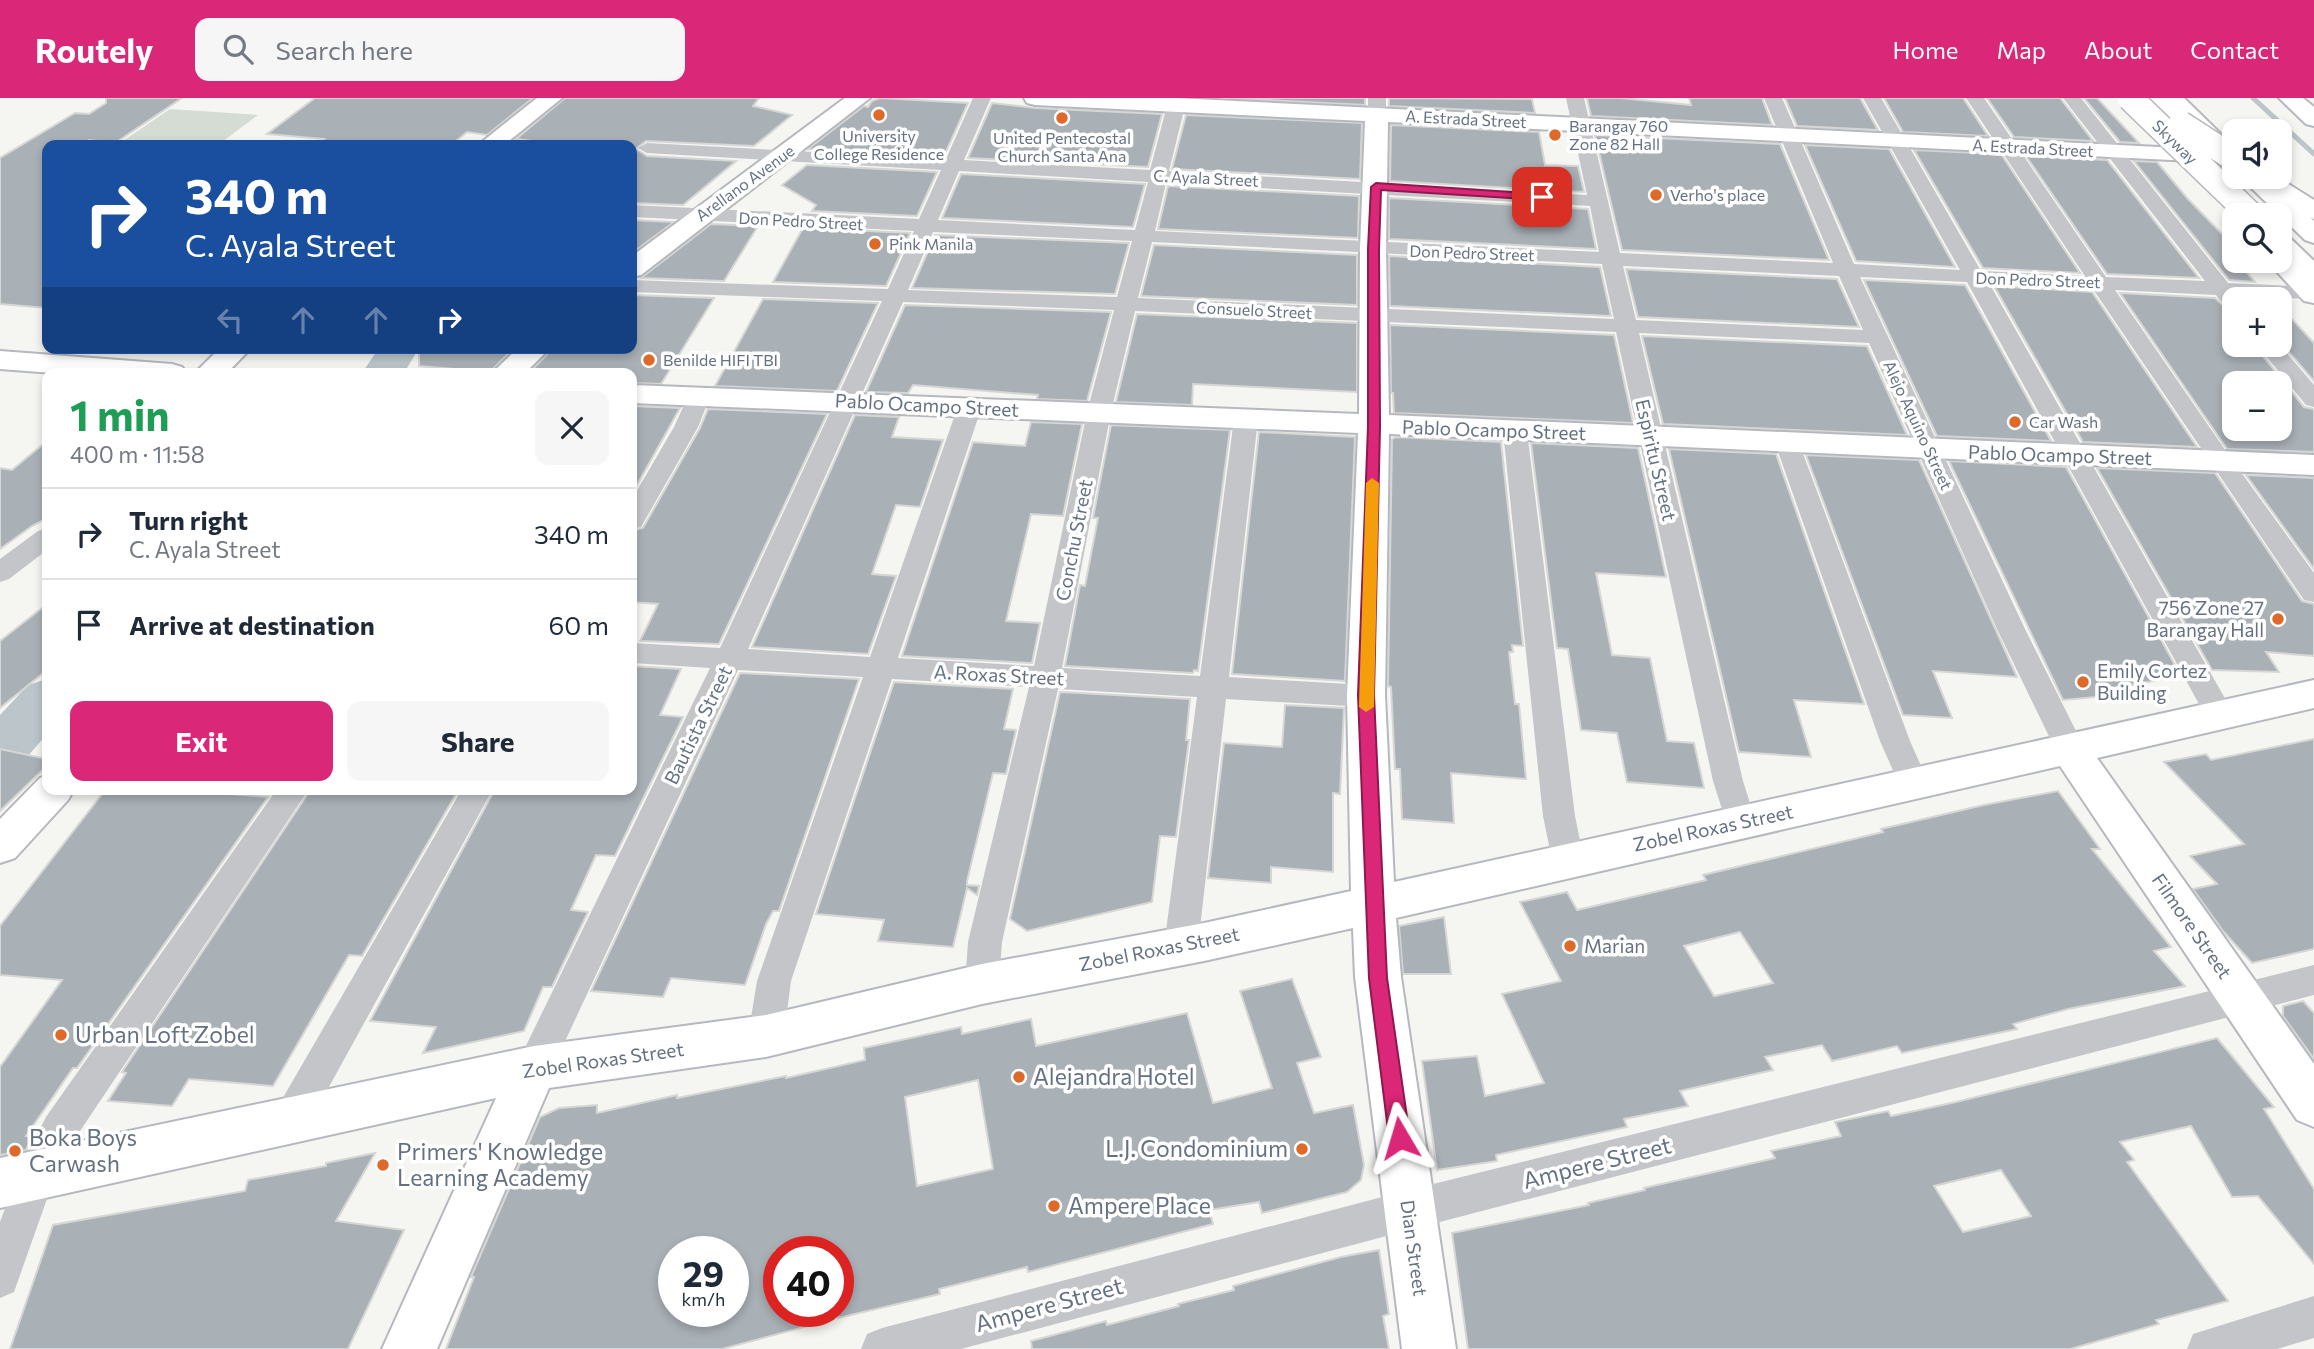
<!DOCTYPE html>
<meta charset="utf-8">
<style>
:root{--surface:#fff;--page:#f6f6f7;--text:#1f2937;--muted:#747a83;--line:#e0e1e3;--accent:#db2777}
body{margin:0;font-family:Commissioner,sans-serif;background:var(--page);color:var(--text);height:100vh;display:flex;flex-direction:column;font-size:26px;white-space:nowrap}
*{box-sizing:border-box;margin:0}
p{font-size:23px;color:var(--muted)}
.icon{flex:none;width:38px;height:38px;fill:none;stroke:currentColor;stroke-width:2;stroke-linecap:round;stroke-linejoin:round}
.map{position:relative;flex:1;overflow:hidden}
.sheet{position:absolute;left:42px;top:270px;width:595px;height:427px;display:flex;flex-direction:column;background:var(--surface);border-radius:14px;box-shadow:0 4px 10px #0003}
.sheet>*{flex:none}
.top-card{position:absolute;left:42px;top:42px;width:595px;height:214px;border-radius:14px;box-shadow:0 4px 10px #0003;background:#1a4fa0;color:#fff;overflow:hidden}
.buttons{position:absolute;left:2222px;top:21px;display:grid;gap:14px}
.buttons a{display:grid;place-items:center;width:70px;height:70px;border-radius:14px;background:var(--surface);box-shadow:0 4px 10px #0003;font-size:35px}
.speed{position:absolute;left:658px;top:1138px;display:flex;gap:14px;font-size:35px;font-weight:700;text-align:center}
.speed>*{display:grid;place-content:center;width:91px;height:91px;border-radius:50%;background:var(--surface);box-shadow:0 4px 10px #0003;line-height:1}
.speed small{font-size:18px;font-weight:400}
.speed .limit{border:10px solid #d22;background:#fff;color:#111}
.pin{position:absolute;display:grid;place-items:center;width:60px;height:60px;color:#fff;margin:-30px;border-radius:14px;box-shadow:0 4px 10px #0006}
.me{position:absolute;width:77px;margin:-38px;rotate:353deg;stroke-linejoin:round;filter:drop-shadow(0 0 5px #0008)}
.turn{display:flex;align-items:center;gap:24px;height:147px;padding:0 28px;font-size:32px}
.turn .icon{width:91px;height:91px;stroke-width:2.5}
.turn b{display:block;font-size:49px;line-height:60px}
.lanes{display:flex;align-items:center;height:66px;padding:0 28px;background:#0003;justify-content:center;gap:35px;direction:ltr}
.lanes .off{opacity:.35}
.round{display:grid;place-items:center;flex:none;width:74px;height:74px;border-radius:14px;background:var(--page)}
.head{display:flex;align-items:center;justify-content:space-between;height:119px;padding:0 28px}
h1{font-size:42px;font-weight:700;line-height:52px;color:#1e9e55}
.action{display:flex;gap:14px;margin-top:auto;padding:14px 28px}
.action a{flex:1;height:80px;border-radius:14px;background:var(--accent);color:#fff;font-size:28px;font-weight:700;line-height:80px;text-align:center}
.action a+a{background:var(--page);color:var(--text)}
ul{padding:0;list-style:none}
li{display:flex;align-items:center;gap:21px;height:91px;padding:0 28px;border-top:2px solid var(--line)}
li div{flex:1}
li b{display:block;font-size:26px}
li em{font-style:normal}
header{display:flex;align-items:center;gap:42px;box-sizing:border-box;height:98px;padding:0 35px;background:var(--accent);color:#fff}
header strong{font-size:33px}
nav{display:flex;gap:38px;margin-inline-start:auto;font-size:24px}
.search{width:490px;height:63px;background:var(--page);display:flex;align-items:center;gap:18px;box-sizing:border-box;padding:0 24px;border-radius:14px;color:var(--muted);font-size:26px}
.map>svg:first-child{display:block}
.green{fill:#d5dcd3}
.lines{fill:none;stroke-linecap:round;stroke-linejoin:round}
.stream{stroke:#bbc5ca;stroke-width:5}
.river{fill:#bbc5ca;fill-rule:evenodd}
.building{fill:#a9b0b6;stroke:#d6d7d4;stroke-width:2;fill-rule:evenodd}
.secondary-casing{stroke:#b5b8be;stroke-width:4}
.primary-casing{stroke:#b6b8bd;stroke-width:4}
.highway-casing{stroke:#b5b7bb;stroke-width:4}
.street{fill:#c3c5c9;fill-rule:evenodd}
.secondary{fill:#fff;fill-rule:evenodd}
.primary{fill:#fff;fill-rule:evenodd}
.highway{fill:#fff;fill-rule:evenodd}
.highway-bridge-casing{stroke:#b5b7bb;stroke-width:28;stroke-linecap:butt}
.highway-bridge{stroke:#fff;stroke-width:25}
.route{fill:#db2777;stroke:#8e194d;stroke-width:2}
.slow{fill:#f59e0b}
.poi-dot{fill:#df6928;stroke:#fff;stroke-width:2.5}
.labels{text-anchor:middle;stroke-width:7;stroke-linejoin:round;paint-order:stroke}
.far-street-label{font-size:16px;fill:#657182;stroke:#fff}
.far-poi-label{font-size:16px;fill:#657182;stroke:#fff;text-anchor:start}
.street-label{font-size:19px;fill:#657182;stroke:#fff}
.poi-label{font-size:19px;fill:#657182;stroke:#fff;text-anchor:start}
.near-poi-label{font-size:23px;fill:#657182;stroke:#fff;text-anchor:start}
.near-street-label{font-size:23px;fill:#657182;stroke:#fff}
</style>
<header>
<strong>Routely</strong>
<div class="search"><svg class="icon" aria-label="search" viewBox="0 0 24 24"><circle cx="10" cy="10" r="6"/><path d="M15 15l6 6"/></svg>Search here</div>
<nav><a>Home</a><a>Map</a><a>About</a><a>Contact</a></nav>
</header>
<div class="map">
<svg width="2314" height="1251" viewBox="0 0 2314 1251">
<rect width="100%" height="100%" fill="#f5f5f2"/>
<path class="green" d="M170,11L258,17L218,47H117Z"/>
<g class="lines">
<path class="stream" d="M2253,0L2314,56"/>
<path class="river" d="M379,250H419L404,275H362Z
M47,581V636L20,667L0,673V617L28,587Z"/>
</g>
<path class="building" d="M106,0H182L115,45L89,42L81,47H47V210L0,206V60L75,15L89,16L106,5Z
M315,0H533L487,37L467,34L451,47H316L324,41L267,36Z
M565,0H759L753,8L792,17L754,48L646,43L636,51L647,58L736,63L683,107L632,105V47H566L516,41Z
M880,0L968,5L944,58L808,51L864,8L868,9L872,3Z
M1228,0H1365V7Z
M1389,0L1532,1L1535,15L1389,8Z
M1587,0H1621L1691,7L1689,0H1762L1772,27L1591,18Z
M1785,0H1860L1878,32L1797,28Z
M1884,0H1963L1988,38L1903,34Z
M1987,0H2060L2093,43L2014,39Z
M2084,0H2097L2139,45L2120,44Z
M992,5L1035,10L1162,16L1148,69L968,60Z
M1186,17L1362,25L1360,81L1172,71Z
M1391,27L1539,34L1545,67L1578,68L1584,94L1390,83Z
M1595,37L1780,46L1829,162L1622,152Z
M1805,47L1889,51L1955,169L1856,163Z
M1914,52L2001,56L2080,175L1983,170Z
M2026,58L2107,62L2199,180L2107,176Z
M2134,63L2157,64L2187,100L2228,142L2235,150V163H2245L2248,166L2239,165L2255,184L2229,182Z
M807,67L937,74L917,118L812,113L816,107L782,87Z
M961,76L1145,86L1133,129L942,120Z
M1168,88L1359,98L1358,140L1158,131Z
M1389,100L1588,111L1596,151L1389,141Z
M632,122L674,124L632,155Z
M711,126L758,128L724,183L641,180Z
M803,130L910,135L886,188L773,184Z
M935,137L1129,145L1115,196L912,190Z
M1154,147L1357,157V207L1141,198Z
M1389,158L1600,169L1611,218L1390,208Z
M1626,171L1837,181L1859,229L1638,219Z
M1864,182L1965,187L2051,343L1937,338Z
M1994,188L2092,194L2197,349L2083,344Z
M2120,195L2215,200L2225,209H2235V247H2254L2304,309L2314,311V354L2227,351ZM2235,285H2280V331H2235Z
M632,197L714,200L661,286L632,285V275H529L553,250H632Z
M763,201L878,205L837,293L715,288Z
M905,207L1111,214L1087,303L1037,301L1038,297L913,287L908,295L866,294Z
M2280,208L2314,245V283L2280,244Z
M1137,216L1357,225V294L1193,286L1192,307L1116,304Z
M1390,227L1614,237L1633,325L1394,315L1393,295H1391Z
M1642,238L1867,248L1907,337L1663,326Z
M419,250H514L490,274L419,268Z
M632,308L680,310L632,396Z
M708,311L827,316L719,546L640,543L658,506L632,504V433L643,430L700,330Z
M855,317L899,319L892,339L943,342L920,409L896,407L872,476L896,478L868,556L752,549Z
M1031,324L1082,326L1063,418L1031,416L1006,523L1040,525L1032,565L902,558L973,344L1025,348Z
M1111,327L1230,332L1198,573L1194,572L1193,575L1065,568L1080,487L1085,488L1098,420H1093Z
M1259,334L1355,339L1345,583L1232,576Z
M1396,339L1501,344L1523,548L1512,547L1513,554H1509L1515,606H1519L1526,681L1451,675L1454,725L1402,721L1400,671H1395L1391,589L1388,588L1392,341Z
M47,343V420L32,428L0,451V370L12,372Z
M1531,345L1638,350L1666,479L1596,475L1612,557L1650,560L1667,643L1694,645L1704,690L1627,684L1617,635L1581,632L1568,551L1557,550Z
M1669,351L1776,356L1864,606L1794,602L1811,659L1739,654Z
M1806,357L1919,362L2017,579L1933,573L1952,620L1903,617Z
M1949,363L2066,369L2176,569L2164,568L2170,580L2114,590L2118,597L2063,602Z
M2097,370L2215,375L2302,503L2314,506V558L2266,554L2279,574L2212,572Z
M2246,377L2314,380V471Z
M47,506V572L0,610V543Z
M632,568L681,571L660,617L683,619L615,758L596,757L571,812L588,814L552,889H543L524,933L423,955L436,929L370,923L495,691H632Z
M740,575L859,581L779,813H773L766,826L745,887L671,880L663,899L591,893Z
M894,584L1013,591L1004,631L1016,632L1006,676L993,675L967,783V787L979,788L977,797L967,790L953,849L878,843L884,822L816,816Z
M1060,594L1190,601L1186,642H1189L1176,739L1160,738L1152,804L1027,833L1010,821Z
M1285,607L1344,610L1340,696L1333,695V774L1271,769V785L1208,780L1224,645L1282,649Z
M2314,641V851L2252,865L2223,833L2193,791L2217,786L2190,758L2244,746L2164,664L2206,656L2211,662Z
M0,651L47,661V668L0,713Z
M106,691H203L201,694L268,699L77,970H73L26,1038H33L26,1052L0,1057V969L62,882L0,877V828Z
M311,691H459L362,858L349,857L273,988L189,981L172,1008L108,1003L126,975L122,974Z
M2058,693L2100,751H2092L2171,849L2154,853L2185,888L2068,911L2013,926L2017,931L1902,955L1897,948L1832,963L1822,947L1765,959L1773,972L1680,993L1688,1008L1624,1021L1627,1029L1496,1057L1497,1063L1437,1072L1422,963L1477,958L1485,998L1544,985L1502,896L1561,883L1520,804L1567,794L1577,812L1706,782L1703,777L1883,734L1881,731L1984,707ZM1740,834L1773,885L1714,898L1684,848Z
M1444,819L1451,876H1403L1399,828Z
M1292,881L1321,959L1297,965L1314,1015L1353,1007L1364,1067L1361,1082L1347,1094L1262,1115L1259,1104L1209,1112L1213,1126L1028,1174L1027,1169L939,1191L940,1196L838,1220V1153H775L779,1213H833L834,1221L722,1251H446L474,1179H471L540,1019L559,1010L597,1007V1015L677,997V1000L786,978V980L865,962L864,950L961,929L962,936L1031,921L1036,948L1187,915L1213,1005L1272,990L1240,893ZM978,982L993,1071L917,1088L905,999ZM670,1153H733V1213H671Z
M2303,903L2314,915V961L2283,918V908Z
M2217,940L2274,1009L2264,1011L2314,1091V1166L2258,1098L2232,1099L2191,1028L2120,1044L2134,1062L2127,1064L2228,1203L2156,1222L2159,1226L2070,1251H1468L1452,1135L1589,1107L1588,1105L1645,1092L1644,1090L1775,1060L1771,1053L1841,1038L1835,1024L1888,1013L1891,1018L1956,1004ZM2001,1072L2031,1118L1963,1134L1934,1088Z
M375,1055L336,1123L404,1132L348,1251H10L53,1127L245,1093L248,1082L326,1068V1065Z
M1379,1152L1389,1216L1383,1218L1389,1251H1032L1031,1243L1106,1223L1107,1227L1179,1208L1178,1206L1234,1192L1233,1188L1341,1159Z"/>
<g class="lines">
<g class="secondary-casing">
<path id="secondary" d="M537,0H562L504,47H478Z
M845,0H870L641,177L632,179V158Z
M1024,0H1175L2200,51L2204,56L2200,61L2192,63L1388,24L1386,151L1389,317L2314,357V377L1389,336L1385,598L1394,784L2314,582V610L2097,660L2314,966V1029L2297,1022L2060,668L1396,820L1401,879L1456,1251H1402L1355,879L1353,830L1204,863L982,906L766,959L549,990L437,1251H382L496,1000L0,1110V1060L534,948L766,917L982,866L1204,825L1351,793L1347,598L1358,335L632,305V287L1359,316L1360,151L1365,23L1035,7L1027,5Z
M2279,0H2303L2314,9V28L2306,26Z
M220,250H251L227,275H195Z
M518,250H550L525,275H492Z
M0,253L172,266L182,269L187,275H53L0,271Z
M47,677V691H74L68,702L15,760L0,765V721L40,680Z"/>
</g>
<g class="primary-casing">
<path id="primary" d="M2160,0H2184L2231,46L2235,51L2231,56H2215Z
M2240,79H2266L2314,123V145L2305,142Z
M2280,155L2289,157L2314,182V205L2304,203L2267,163H2280Z"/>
</g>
<g class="highway-casing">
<path id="highway" d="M2142,0H2166L2235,64V79H2246L2244,82L2235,84L2226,82Z
M2249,79H2277L2314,102V121L2305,118L2252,84Z
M2280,137L2289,139L2314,163V186L2304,184L2280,160Z"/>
</g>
<path class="street" d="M973,0H991L964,62L1150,72L1169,0H1187L1169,73L1587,97L1566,0H1584L1620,155L1833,165L1764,0H1782L1854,166L1960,172L1863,0H1881L1981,173L2085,178L1966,0H1984L2106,179L2205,183L2063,0H2081L2228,185L2314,189L2312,201L2238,198L2240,201H2235V206C2225,209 2221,204 2216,197L2115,192L2230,359L2314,475V504L2304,502L2093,191L1989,185L2235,618L2230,626L2220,629L2210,626L1967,184L1860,179L2025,531L2085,651L2081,659L2070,663L2059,659L1997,531L1869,245L1639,235L1743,683L1756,724L1751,733L1740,737L1729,733L1713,683L1616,234L1135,213L1111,314L1062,570L1200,578L1234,321L1238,316H1254L1258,321L1229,579L1366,587L1376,590L1381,598L1376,606L1366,609L1226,601L1198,848L1193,858L1181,863L1169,858L1164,848L1197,599L1058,591L1002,844L999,886L994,897L982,901L970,897L965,886L968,844L1029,589L892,581L791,883L784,938L779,950L766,954L753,950L748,938L757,883L863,579L738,572L547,982L534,987L521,982L516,970L521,958L710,570L632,565V545L720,550L882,203L632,194V182L888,191L914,133L632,119V107L919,121L941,72L647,55L638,50L647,45L946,61ZM959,73L1148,84L1135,132L938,122ZM1166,85L1590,108L1599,154L1155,133ZM933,134L1132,143L1117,199L908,192ZM1152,144L1602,166L1614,221L1138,200ZM1623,168L1839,178L1863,232L1636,222ZM903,204L1114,212L1087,314L1034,568L898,560L982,308L978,303H962L958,308L870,559L748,551Z
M1368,0H1386V16L1383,20H1371L1368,16Z
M2257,247H2280L2314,287V309L2306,307Z
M698,292L706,294L710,299L698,329L641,429L632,431V401L674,329L690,294Z
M1515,326L1523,328L1527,333L1575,718L1584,762L1579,771L1568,775L1557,771L1552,762L1543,718L1503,333L1507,328Z
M1787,338L1796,340L1799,345L1910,643L1929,686L1925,695L1914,698L1903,695L1880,643L1775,345L1778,340Z
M47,430V452L9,481L0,484V461L38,433Z
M277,691H309L72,1045L53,1084L14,1194L0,1200V1124L22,1065L46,1019Z
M462,691H493L303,1036L290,1041L277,1036L271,1023L277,1010Z
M2314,867V897L1409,1132L961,1251H861L867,1236L882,1230L1409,1092Z
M2314,1198V1240L2277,1251H2187L2193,1236Z"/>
<use href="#secondary" class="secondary"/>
<use href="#primary" class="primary"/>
<use href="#highway" class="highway"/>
<g class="highway-bridge-casing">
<path id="highway-bridge" d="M2130,0L2249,115
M2181,26L2235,61"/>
</g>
<use href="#highway-bridge" class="highway-bridge"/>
</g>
<path class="route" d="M1376,85L1542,96L1547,99L1542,102L1381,92L1379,151L1380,328L1374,597L1387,880L1410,1040L1407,1047L1400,1050L1392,1047L1389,1040L1369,880L1358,597L1368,328V151L1371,89Z"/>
<path class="slow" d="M1372,380L1379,385L1374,609L1366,614L1359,609L1366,385Z"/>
<g class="poi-dot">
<circle cx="879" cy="17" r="7"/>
<circle cx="1062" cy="20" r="7"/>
<circle cx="1555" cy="37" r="7"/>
<circle cx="1656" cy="97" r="7"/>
<circle cx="875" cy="146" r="7"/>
<circle cx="649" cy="262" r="7"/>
<circle cx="2015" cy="324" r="7"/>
<circle cx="2278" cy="521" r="7"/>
<circle cx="2083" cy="584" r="7"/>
<circle cx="1570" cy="848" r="7"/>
<circle cx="61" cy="937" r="7"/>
<circle cx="1019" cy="979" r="7"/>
<circle cx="1302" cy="1051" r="7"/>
<circle cx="15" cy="1053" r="7"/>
<circle cx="383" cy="1067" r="7"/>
<circle cx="1054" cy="1108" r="7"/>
</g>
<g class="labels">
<g class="far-street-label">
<text transform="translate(1466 21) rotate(3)" y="6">A. Estrada Street</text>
<text transform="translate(2175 44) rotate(44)" y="6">Skyway</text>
<text transform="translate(2033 50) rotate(3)" y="6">A. Estrada Street</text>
<text transform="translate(1206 80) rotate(3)" y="6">C. Ayala Street</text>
<text transform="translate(745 85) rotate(-36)" y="6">Arellano Avenue</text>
<text transform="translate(801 123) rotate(3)" y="6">Don Pedro Street</text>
<text transform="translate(1472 155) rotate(2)" y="6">Don Pedro Street</text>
<text transform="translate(2038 182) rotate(2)" y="6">Don Pedro Street</text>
<text transform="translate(1254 212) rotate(3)" y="6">Consuelo Street</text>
<text transform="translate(1918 327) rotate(65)" y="6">Alejo Aquino Street</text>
</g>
<g class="far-poi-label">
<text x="1569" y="34">Barangay 760<tspan x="1569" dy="18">Zone 82 Hall</tspan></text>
<text x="879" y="44" text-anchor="middle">University<tspan x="879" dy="18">College Residence</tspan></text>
<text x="1062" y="46" text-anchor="middle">United Pentecostal<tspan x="1062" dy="18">Church Santa Ana</tspan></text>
<text x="1670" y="103">Verho's place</text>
<text x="889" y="152">Pink Manila</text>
<text x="663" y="268">Benilde HIFI TBI</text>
<text x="2029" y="330">Car Wash</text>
</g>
<g class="street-label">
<text transform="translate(927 307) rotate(3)" y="7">Pablo Ocampo Street</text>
<text transform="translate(1494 332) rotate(2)" y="7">Pablo Ocampo Street</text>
<text transform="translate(2060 357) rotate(2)" y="7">Pablo Ocampo Street</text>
<text transform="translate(1656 362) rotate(77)" y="7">Espiritu Street</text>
<text transform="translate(1074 442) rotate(-79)" y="7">Conchu Street</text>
<text transform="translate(999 577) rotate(3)" y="7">A. Roxas Street</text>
<text transform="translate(698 627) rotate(-64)" y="7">Bautista Street</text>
<text transform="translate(1713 730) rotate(-12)" y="7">Zobel Roxas Street</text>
<text transform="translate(2192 828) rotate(55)" y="7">Filmore Street</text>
<text transform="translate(1159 851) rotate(-11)" y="7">Zobel Roxas Street</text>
<text transform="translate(603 962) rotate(-8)" y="7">Zobel Roxas Street</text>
<text transform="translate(1414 1150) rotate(82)" y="7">Dian Street</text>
</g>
<g class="poi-label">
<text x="2264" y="517" text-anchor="end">756 Zone 27<tspan x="2264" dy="22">Barangay Hall</tspan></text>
<text x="2097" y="580">Emily Cortez<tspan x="2097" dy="22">Building</tspan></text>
<text x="1584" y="855">Marian</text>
</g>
<g class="near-poi-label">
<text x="75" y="945">Urban Loft Zobel</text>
<text x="1033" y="987">Alejandra Hotel</text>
<text x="29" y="1048">Boka Boys<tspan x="29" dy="26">Carwash</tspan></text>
<text x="1288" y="1059" text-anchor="end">L.J. Condominium</text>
<text x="397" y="1062">Primers' Knowledge<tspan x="397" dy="26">Learning Academy</tspan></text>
<text x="1068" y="1116">Ampere Place</text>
</g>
<g class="near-street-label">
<text transform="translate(1597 1065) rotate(-14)" y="8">Ampere Street</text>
<text transform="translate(1049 1207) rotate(-15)" y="8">Ampere Street</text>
</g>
</g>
</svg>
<div class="buttons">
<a><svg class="icon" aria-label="sound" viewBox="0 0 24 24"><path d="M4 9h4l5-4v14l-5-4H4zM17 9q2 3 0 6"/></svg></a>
<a><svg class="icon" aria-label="search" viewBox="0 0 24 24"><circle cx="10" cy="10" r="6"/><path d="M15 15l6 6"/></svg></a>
<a>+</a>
<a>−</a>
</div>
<div class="speed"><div>29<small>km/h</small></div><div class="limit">40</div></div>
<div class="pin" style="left:1542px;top:99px;background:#d93025"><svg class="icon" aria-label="arrive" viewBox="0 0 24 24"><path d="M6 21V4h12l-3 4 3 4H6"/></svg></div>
<svg class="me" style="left:1400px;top:1040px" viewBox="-20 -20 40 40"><path d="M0-17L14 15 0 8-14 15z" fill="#db2777" stroke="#fff" stroke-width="4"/></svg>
<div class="top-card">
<div class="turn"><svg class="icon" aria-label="right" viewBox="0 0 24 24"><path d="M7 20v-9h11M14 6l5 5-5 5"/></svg><div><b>340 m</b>C. Ayala Street</div></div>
<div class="lanes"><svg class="icon off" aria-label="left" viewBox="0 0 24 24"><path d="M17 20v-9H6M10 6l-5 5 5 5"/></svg><svg class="icon off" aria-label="ahead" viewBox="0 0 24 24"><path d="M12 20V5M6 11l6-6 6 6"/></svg><svg class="icon off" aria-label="ahead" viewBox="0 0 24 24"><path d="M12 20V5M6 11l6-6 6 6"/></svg><svg class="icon" aria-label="right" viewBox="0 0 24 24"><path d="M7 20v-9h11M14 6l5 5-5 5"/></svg></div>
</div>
<section class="sheet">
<div class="head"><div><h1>1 min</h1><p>400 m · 11:58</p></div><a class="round"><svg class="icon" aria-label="close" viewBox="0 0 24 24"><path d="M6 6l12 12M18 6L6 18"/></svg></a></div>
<ul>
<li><svg class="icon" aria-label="right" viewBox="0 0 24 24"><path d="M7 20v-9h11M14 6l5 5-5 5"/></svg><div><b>Turn right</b><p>C. Ayala Street</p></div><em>340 m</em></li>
<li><svg class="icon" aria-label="arrive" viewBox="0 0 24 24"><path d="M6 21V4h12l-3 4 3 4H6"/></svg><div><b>Arrive at destination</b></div><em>60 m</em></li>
</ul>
<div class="action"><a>Exit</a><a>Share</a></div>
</section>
</div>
